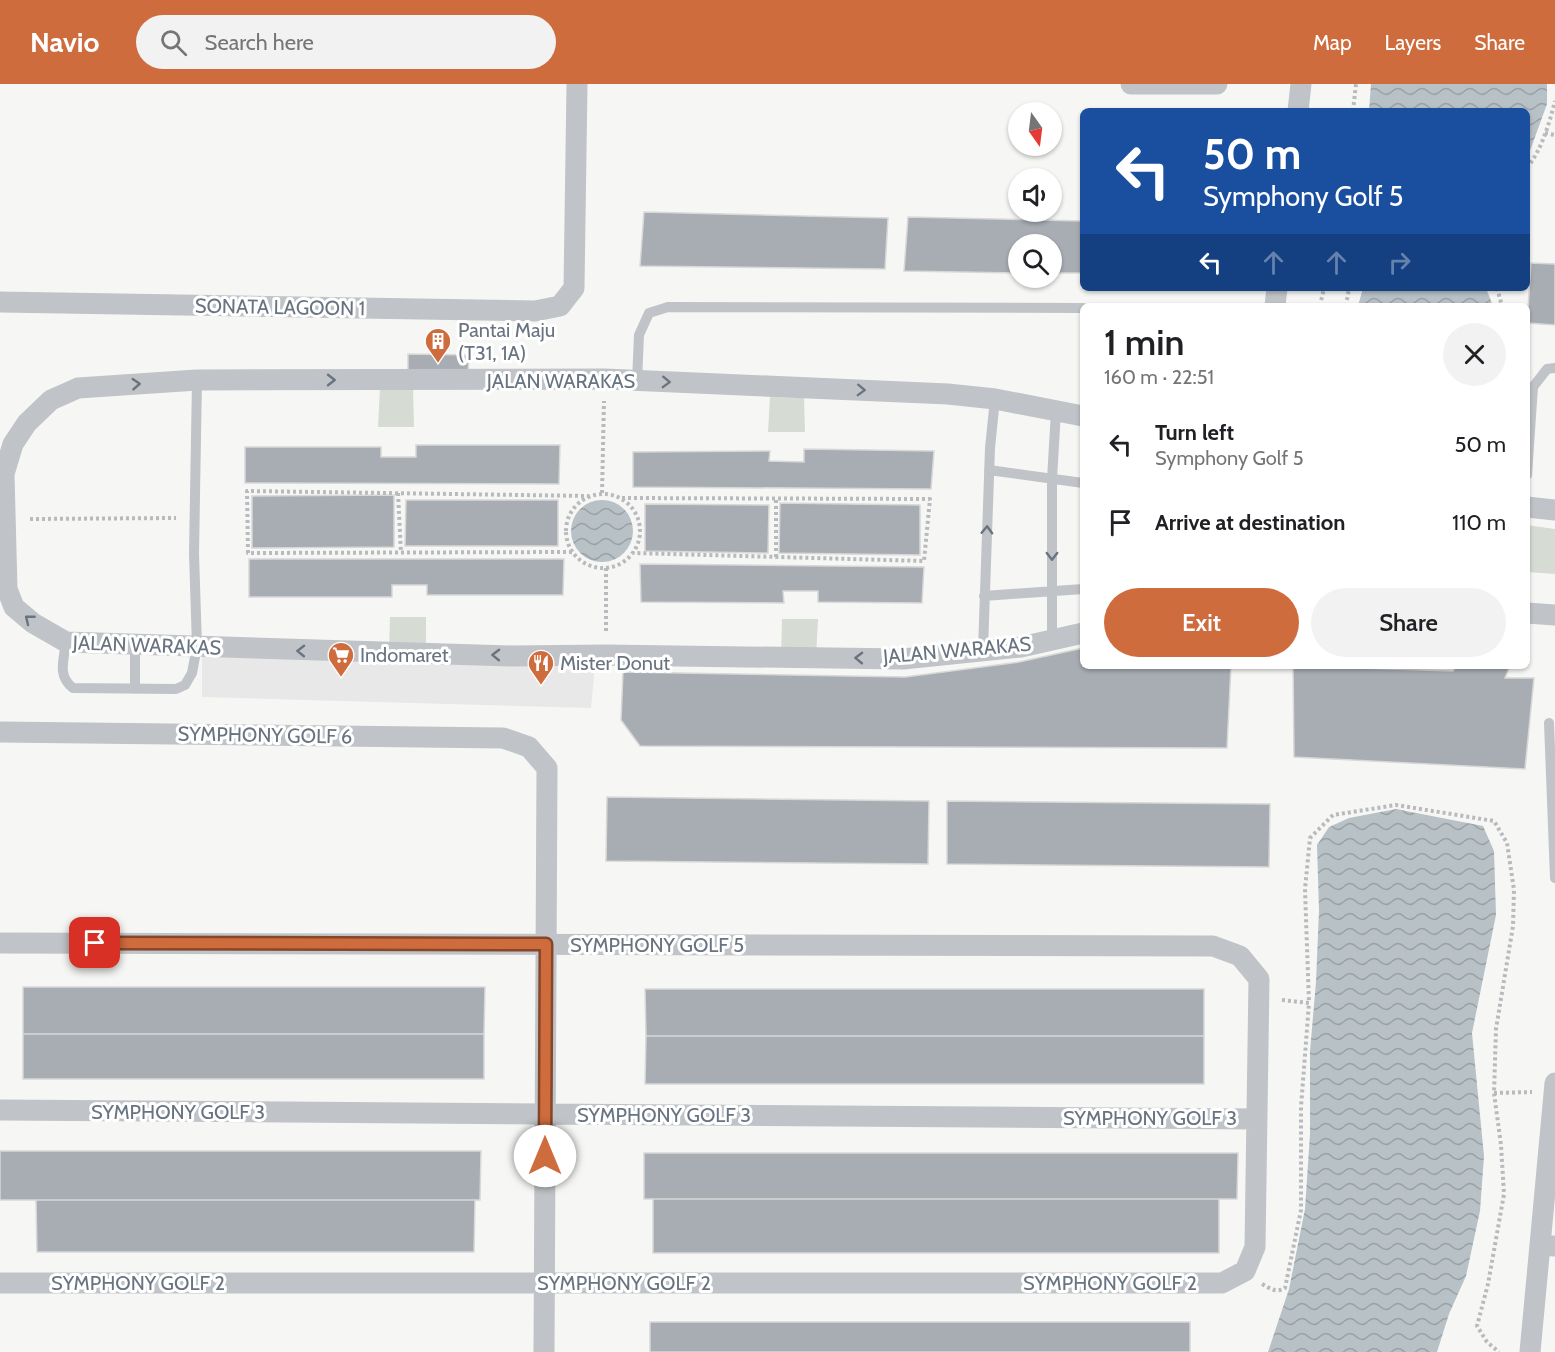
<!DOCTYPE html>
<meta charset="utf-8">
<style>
:root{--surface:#fff;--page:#f2f2f2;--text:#202124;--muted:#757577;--accent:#ce6c3d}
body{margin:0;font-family:Cabin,sans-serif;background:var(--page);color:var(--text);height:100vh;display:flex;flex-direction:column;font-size:22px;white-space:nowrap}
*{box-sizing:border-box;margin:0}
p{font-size:20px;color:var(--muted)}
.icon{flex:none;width:33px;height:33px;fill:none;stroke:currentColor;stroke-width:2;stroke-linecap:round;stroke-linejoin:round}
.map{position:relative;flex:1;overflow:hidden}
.sheet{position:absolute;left:1080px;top:219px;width:450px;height:366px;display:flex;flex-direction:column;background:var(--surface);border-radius:9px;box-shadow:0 2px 4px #0004}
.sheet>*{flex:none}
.hud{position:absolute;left:1080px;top:24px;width:450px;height:183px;border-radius:9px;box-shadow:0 2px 4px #0004;background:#1a4fa0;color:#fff;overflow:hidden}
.needle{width:39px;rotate:166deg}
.controls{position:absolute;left:1008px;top:18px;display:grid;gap:12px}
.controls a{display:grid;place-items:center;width:54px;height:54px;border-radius:50%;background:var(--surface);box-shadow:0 2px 4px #0004;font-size:30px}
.pin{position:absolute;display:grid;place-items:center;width:51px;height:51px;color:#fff;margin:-26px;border-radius:12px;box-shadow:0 3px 9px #0006}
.me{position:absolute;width:66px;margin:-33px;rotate:0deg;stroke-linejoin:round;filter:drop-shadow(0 0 4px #0008)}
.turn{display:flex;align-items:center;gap:21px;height:126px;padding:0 24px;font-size:27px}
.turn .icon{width:78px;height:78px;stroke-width:2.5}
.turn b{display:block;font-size:42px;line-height:51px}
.lanes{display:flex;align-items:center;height:57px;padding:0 24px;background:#0003;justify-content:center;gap:30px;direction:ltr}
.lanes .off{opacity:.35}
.round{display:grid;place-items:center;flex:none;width:63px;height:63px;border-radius:32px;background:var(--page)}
.summary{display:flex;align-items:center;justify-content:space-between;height:102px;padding:0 24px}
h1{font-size:36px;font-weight:600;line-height:45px}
.action{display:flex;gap:12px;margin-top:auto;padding:12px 24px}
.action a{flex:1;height:69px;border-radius:36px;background:var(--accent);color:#fff;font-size:24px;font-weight:600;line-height:69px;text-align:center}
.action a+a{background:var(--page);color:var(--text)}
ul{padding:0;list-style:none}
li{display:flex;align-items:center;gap:18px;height:78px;padding:0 24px}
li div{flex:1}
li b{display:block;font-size:22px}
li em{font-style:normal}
header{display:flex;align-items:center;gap:36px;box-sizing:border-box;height:84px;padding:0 30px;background:var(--accent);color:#fff}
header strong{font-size:28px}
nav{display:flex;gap:33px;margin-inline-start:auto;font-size:21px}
.search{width:420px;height:54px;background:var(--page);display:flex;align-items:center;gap:15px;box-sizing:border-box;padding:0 21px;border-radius:33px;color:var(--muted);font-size:22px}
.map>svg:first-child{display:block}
.built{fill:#e7e8e7}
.green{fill:#d6dbd4}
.water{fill:url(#water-waves)}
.building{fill:#a7adb3;stroke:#d8d8d7;stroke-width:1.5}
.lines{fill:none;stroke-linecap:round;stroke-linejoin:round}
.path{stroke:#b8babd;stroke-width:4;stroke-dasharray:3 3;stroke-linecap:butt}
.service{stroke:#c0c3c7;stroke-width:10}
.minor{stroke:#c0c3c7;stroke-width:21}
.oneway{stroke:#697481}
.route-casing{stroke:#864628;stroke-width:15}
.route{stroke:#ce6c3d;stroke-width:10}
.labels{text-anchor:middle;stroke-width:6;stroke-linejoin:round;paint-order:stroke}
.street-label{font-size:20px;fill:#697481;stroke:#fff}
.poi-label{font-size:20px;fill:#697481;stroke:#fff;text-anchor:start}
</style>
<header>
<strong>Navio</strong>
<div class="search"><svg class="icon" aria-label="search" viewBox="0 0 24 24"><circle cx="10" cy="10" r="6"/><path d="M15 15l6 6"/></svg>Search here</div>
<nav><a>Map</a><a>Layers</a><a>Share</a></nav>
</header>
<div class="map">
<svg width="1555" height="1268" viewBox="0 0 1555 1268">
<defs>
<pattern id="water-waves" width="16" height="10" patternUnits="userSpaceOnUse" patternTransform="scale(1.5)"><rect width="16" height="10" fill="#b8c1c6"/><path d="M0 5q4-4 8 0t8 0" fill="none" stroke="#9aa1a6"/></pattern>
</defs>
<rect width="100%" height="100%" fill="#f6f7f4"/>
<path class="built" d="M202,569L595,581L591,624L202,613Z"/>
<path class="green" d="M380,303H413L414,343H378Z
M770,313L804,314L805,348H768Z
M1527,441L1555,445V490L1527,488Z
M390,533H426V570L389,569Z
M782,535H818L816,574L781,573Z"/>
<path class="water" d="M1371,0H1547V20L1527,75V27H1369Z
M1363,204H1486L1493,222H1358Z
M571 447a31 31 0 1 1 62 0a31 31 0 1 1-62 0Z
M1396,725L1483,742L1494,767L1496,831L1472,949L1484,1072L1480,1127L1466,1192L1449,1230L1437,1268H1268L1289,1205L1305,1125L1310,1050V967L1316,898L1319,826L1317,761L1329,743L1349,734Z"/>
<path class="building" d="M644,128L888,134L885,185L640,182Z
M908,133L1083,137V189H1052V160H1018V189L904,187Z
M1531,179L1555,180V241L1527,239Z
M408,270L469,271L468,289L408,288Z
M416,361H560L559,400L245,399V363H381V373H416Z
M804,365L934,367L931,405L633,403V368L770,367L769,377L804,378Z
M394,411V463L252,464V412Z
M406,416H558V462H405Z
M780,419L920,421V471L779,469Z
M645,420L769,421L768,469L645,467Z
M249,475H564L563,511H427V501H392V513H249Z
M640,480L924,483L922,519L818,518V507H783L784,519L641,518Z
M1083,564V582H1231L1227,664L640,662L621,636L623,588L905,593L1019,578Z
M1293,582L1453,587L1456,582H1510L1505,594H1534L1525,685L1294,673Z
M607,713L929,717L928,780L606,777Z
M947,717L1270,720L1269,783L947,780Z
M23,903H485L484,950H23Z
M645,905H1204V952H646Z
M23,950H484V995H23Z
M646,952H1204V1000H645Z
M0,1067H481L480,1116H0Z
M644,1069H1238L1237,1115H644Z
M653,1115H1219V1169H653Z
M36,1116H475L474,1168H37Z
M650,1238H1190V1268H650Z"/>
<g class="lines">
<path class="path" d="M1353,27L1356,0
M1545,49L1555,51
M1527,84C1542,65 1549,40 1555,17
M1497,204L1502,222
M1320,222L1324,204
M1346,222L1349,204
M398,409L401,469
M602,409L604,317
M566 447a37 37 0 1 1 74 0a37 37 0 1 1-74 0Z
M622,414L930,415L924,477L633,469
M776,416V474
M30,435L176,434
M572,468L248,469L247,407L589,412
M606,484V549
M1282,916L1309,919L1305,805L1310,754L1333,731L1396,721L1494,737L1507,759L1514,806L1513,842L1496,945L1494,1009L1501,1061L1504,1110L1488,1200L1477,1242L1487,1258L1499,1268
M1494,1009L1532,1008
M1262,1200C1271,1205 1276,1209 1285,1204L1301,1126V1023L1309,919"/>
<path class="service" d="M637,297L639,251L649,229L668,223L1083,224
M989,386L1083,399
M1527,391L1533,303L1547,285L1555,284
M984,512L1083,505
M1052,556V395L1056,327
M66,558C64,576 57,592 73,604L176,605L185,601L192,589L197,562L194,470L197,296
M135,561V605
M983,566L990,364L995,315
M1549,639L1555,794"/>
<path class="minor" d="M1131,0H1217
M1298,27L1301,0
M0,218L535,227L560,222L574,204L577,0
M1275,222L1277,204
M1083,332L995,315L948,310L605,295L197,296L78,304L51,316L27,339L13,360L4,390L7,505L14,523L33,539L66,558L512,572L606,571L903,575L1021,563L1083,549
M1527,423L1555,426
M1527,529L1555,531
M0,648L503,654L529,663L547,684L544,1268
M0,859L1213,862L1240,872L1259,895L1255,1163L1245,1187L1222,1199H0
M1555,999L1540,1161L1555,1162
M0,1026L1257,1035
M1530,1268L1540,1161"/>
</g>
<defs><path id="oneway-chevron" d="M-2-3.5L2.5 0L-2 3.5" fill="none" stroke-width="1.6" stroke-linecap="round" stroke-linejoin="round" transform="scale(1.5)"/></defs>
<g class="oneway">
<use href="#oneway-chevron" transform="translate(331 296)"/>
<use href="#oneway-chevron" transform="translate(666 298) rotate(2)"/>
<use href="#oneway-chevron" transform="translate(136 300) rotate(-4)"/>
<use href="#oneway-chevron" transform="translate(861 306) rotate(2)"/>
<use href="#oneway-chevron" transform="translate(987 446) rotate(-88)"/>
<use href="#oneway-chevron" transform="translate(1052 472) rotate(90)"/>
<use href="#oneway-chevron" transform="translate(29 535) rotate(-141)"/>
<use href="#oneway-chevron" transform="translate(301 567) rotate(-179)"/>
<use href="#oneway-chevron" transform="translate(496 571) rotate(-179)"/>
<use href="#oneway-chevron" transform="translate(859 574) rotate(-179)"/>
</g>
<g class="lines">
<g class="route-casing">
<path id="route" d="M95,859L546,860L545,1072"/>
</g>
<use href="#route" class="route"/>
</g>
<defs>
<g id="building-pin" transform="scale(1.35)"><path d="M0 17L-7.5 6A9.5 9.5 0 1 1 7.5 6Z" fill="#ce6c3d" stroke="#fff"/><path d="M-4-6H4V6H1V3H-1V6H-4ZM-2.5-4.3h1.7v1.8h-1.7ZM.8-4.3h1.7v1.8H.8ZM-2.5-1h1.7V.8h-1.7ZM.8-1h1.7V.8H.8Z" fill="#fff"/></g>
<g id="supermarket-pin" transform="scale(1.35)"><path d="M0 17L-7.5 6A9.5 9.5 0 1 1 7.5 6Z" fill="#ce6c3d" stroke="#fff"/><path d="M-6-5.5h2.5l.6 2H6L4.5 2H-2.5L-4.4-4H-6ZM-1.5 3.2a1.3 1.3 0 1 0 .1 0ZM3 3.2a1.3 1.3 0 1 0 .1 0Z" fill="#fff"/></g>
<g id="restaurant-pin" transform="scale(1.35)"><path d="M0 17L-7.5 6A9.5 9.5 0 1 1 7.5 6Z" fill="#ce6c3d" stroke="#fff"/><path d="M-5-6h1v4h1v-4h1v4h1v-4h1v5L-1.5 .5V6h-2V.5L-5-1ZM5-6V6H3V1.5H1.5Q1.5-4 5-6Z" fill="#fff"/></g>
</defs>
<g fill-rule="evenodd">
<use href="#building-pin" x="438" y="257"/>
<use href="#supermarket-pin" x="341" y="571"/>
<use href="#restaurant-pin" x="541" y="579"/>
</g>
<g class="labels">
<g class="street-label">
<text transform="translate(280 223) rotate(1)" y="7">SONATA LAGOON 1</text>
<text x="561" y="304">JALAN WARAKAS</text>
<text transform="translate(147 561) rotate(2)" y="7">JALAN WARAKAS</text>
<text transform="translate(957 566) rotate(-5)" y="7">JALAN WARAKAS</text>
<text transform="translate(265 651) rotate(1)" y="7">SYMPHONY GOLF 6</text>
<text x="657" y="868">SYMPHONY GOLF 5</text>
<text x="178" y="1035">SYMPHONY GOLF 3</text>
<text x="664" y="1038">SYMPHONY GOLF 3</text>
<text x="1150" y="1041">SYMPHONY GOLF 3</text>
<text x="138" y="1206">SYMPHONY GOLF 2</text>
<text x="624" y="1206">SYMPHONY GOLF 2</text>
<text x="1110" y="1206">SYMPHONY GOLF 2</text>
</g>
<g class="poi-label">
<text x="458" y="253">Pantai Maju<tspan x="458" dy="23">(T31, 1A)</tspan></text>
<text x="360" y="578">Indomaret</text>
<text x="560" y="586">Mister Donut</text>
</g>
</g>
</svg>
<div class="controls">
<a><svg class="needle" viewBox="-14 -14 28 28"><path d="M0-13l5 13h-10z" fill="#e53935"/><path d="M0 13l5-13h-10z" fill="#757577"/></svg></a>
<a><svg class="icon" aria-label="sound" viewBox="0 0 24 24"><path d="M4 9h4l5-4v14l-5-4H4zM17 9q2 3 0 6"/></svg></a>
<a><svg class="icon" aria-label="search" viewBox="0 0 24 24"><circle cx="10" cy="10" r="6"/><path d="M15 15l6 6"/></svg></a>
</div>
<div class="pin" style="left:95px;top:859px;background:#d93025"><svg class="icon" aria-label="arrive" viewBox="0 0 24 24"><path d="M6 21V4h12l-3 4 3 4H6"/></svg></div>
<svg class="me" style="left:545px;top:1072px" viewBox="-20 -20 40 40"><circle r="19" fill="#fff"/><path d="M0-13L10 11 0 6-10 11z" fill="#ce6c3d"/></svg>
<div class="hud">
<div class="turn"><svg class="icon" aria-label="left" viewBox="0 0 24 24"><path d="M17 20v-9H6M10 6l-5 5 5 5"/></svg><div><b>50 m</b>Symphony Golf 5</div></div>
<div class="lanes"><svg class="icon" aria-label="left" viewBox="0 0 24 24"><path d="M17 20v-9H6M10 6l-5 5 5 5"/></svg><svg class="icon off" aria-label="ahead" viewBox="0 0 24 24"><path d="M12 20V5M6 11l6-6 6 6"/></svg><svg class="icon off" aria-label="ahead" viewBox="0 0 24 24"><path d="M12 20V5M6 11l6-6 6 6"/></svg><svg class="icon off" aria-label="right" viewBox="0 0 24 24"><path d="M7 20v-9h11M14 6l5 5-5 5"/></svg></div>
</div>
<section class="sheet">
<div class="summary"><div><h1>1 min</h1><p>160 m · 22:51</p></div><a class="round"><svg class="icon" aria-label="close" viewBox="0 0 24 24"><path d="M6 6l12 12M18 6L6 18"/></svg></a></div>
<ul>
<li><svg class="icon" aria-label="left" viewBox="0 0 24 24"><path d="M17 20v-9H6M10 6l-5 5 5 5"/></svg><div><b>Turn left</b><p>Symphony Golf 5</p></div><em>50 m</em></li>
<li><svg class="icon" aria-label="arrive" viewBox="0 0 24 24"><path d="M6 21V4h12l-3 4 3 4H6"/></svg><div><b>Arrive at destination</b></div><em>110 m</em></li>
</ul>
<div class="action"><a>Exit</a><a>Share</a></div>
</section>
</div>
